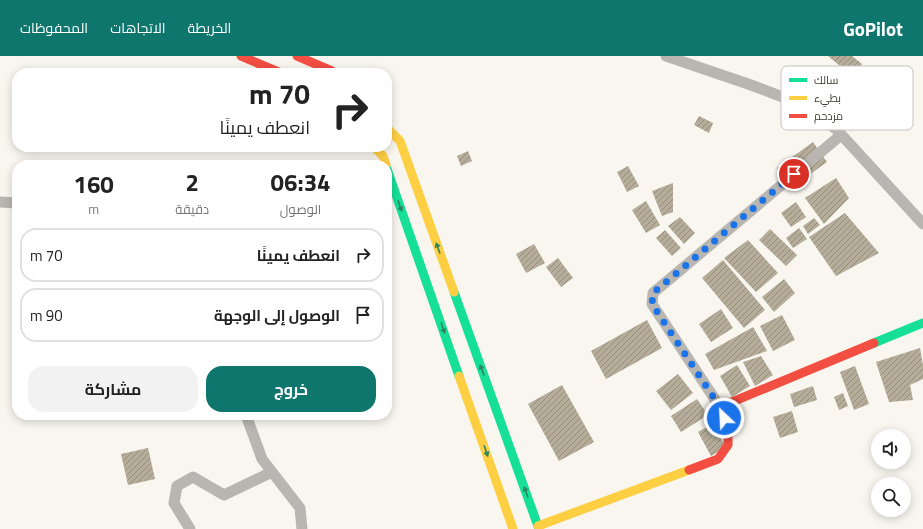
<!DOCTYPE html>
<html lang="ar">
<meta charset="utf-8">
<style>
:root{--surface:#fff;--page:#f2f2f2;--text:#222;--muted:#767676;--line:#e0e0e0;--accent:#0f766e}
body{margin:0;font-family:"Titillium Web",Cairo,sans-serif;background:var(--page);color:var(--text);direction:rtl;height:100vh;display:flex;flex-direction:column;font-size:15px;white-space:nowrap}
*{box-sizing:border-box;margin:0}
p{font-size:13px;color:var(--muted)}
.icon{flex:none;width:22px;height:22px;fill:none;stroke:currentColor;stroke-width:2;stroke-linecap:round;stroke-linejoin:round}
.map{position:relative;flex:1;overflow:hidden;direction:ltr}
.panel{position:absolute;left:12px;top:104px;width:380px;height:260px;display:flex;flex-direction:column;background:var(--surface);border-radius:16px;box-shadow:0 2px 10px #0003;direction:rtl}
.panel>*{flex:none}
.guide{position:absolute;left:12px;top:12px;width:380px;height:84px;border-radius:16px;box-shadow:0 2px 10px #0003;direction:rtl;background:#fff;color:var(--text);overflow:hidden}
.tools{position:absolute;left:871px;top:373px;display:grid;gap:8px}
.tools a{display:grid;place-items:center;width:40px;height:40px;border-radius:50%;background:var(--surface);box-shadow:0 2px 10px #0003;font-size:20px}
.pin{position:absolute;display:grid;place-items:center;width:34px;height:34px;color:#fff;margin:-17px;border:2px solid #fff;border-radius:50%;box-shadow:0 1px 4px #0007}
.me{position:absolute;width:44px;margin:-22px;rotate:335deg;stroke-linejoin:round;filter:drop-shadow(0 0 3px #0008)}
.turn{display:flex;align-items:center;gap:14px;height:84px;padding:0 16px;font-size:18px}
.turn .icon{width:52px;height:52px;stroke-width:2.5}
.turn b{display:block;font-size:28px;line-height:34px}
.eta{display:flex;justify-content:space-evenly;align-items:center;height:68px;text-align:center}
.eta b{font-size:24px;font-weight:700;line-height:28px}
.action{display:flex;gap:8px;margin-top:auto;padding:8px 16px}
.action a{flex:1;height:46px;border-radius:16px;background:var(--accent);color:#fff;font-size:16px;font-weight:700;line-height:46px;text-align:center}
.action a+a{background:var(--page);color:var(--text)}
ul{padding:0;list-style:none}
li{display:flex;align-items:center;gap:12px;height:54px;margin:0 8px 6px;padding:0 8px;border:2px solid var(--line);border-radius:16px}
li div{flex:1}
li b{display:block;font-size:15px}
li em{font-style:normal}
header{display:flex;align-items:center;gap:24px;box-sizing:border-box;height:56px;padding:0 20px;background:var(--accent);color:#fff}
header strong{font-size:19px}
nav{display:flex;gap:22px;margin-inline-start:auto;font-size:14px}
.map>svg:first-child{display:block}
.building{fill:url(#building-hatch)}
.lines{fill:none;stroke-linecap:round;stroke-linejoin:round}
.street{stroke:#b9b6b1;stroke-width:11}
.fast{stroke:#16e098;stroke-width:9}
.slow{stroke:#ffcf43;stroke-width:9}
.jam{stroke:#f24e42;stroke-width:9}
.oneway{fill:#2e855e}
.route{stroke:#1a73e8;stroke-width:7;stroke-dasharray:0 12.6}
.key{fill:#fff;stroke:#c6c4c1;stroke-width:1}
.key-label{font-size:11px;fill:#413b2f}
</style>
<header>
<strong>GoPilot</strong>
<nav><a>الخريطة</a><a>الاتجاهات</a><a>المحفوظات</a></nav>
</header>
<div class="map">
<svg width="923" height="473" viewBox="0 0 923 473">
<defs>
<pattern id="building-hatch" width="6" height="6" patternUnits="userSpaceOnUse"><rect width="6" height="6" fill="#b5ad9a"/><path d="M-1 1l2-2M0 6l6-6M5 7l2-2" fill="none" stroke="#958e7e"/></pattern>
</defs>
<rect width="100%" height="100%" fill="#f9f6ef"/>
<path class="building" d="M828,0H852L862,8L852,20Z
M699,60L713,67L709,77L694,69Z
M813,86L827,106L791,132L777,112Z
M468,95L472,105L461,110L457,100Z
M628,110L639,130L627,136L617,116Z
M836,122L849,142L824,168L805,142Z
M673,127V156L662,160L652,135Z
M646,145L660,169L646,177L632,154Z
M796,146L806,161L791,171L781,157Z
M845,157L879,197L836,220L809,181Z
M680,161L695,177L684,188L668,170Z
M814,162L820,169L808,178L803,170Z
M799,172L807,183L793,192L786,182Z
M770,173L797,199L786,210L759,184Z
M665,174L681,192L672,200L656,182Z
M748,184L778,217L756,236L724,202Z
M534,188L545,207L526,217L516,198Z
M558,202L573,222L561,231L546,211Z
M723,204L765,254L744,272L702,222Z
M784,223L795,237L774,256L762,241Z
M721,253L733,272L711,286L699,268Z
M782,259L795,284L773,295L760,270Z
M647,264L662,292L606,323L591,295Z
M753,271L767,295L714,314L705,298Z
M920,292L923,309V323L910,329L913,344L889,346L876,306Z
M761,300L773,319L755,330L743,306Z
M737,309L750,330L732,341L720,320Z
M855,310L869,348L854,354L840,316Z
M678,318L693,337L671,354L656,335Z
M562,329L594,386L559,405L528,348Z
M813,330L817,344L794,351L790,338Z
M843,337L848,350L839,354L834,341Z
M697,343L708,359L681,376L671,360Z
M792,355L798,376L780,382L773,361Z
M712,368L726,391L711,400L698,376Z
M148,392L155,423L128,429L121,398Z"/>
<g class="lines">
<path class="street" d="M666,0L751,29L793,45L813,55L837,74L923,168
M0,146L17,147
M720,351L652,248L653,237L841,79
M246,359L262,403L300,452L302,473
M190,473L174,447L177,430L193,421L224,439L272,416"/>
<path class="fast" d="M387,113L459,320
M454,236L539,473
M874,287L923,267"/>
<path class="slow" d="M387,72L400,85L454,236
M374,91L383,100L386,109
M459,320L513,473
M538,470L689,414"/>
<path class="jam" d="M241,0L281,17
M297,0L332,15L334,17
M689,414L718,403L728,389V374L720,351L874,287"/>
</g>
<defs><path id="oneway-solid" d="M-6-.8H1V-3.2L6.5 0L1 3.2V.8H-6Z"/></defs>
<g class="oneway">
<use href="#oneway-solid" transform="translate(400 150) rotate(71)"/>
<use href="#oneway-solid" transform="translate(438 192) rotate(-110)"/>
<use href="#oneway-solid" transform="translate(443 272) rotate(71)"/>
<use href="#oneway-solid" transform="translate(482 314) rotate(-110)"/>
<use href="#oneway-solid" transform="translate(486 395) rotate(71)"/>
<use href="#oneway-solid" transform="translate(526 436) rotate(-110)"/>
</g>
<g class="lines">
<path class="route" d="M724,362L720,351L652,248L653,237L794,118"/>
</g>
<rect x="781" y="10" width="132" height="64" rx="6" class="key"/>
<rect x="789" y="22" width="18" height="4" fill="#16e098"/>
<rect x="789" y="40" width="18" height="4" fill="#ffcf43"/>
<rect x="789" y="58" width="18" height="4" fill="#f24e42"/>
<g class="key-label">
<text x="814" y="28">سالك</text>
<text x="814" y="46">بطيء</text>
<text x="814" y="64">مزدحم</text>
</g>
</svg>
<div class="tools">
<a><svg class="icon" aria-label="sound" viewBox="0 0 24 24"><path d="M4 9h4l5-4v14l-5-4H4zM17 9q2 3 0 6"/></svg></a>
<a><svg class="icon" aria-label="search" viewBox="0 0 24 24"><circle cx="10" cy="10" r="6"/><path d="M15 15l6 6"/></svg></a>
</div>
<div class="pin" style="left:794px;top:118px;background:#d93025"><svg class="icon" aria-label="arrive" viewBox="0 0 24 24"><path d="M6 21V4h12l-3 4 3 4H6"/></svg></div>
<svg class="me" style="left:724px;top:362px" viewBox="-20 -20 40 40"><circle r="17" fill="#1a73e8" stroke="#fff" stroke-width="3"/><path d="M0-11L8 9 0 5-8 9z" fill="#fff"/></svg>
<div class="guide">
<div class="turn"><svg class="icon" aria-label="right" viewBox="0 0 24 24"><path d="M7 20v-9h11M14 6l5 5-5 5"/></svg><div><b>70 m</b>انعطف يمينًا</div></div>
</div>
<section class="panel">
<div class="eta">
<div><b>06:34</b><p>الوصول</p></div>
<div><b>2</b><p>دقيقة</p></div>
<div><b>160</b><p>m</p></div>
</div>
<ul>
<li><svg class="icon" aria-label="right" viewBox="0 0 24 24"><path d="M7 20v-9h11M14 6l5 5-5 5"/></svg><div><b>انعطف يمينًا</b></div><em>70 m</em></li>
<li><svg class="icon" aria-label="arrive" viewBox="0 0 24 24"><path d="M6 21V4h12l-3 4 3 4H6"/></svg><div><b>الوصول إلى الوجهة</b></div><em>90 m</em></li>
</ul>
<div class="action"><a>خروج</a><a>مشاركة</a></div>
</section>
</div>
